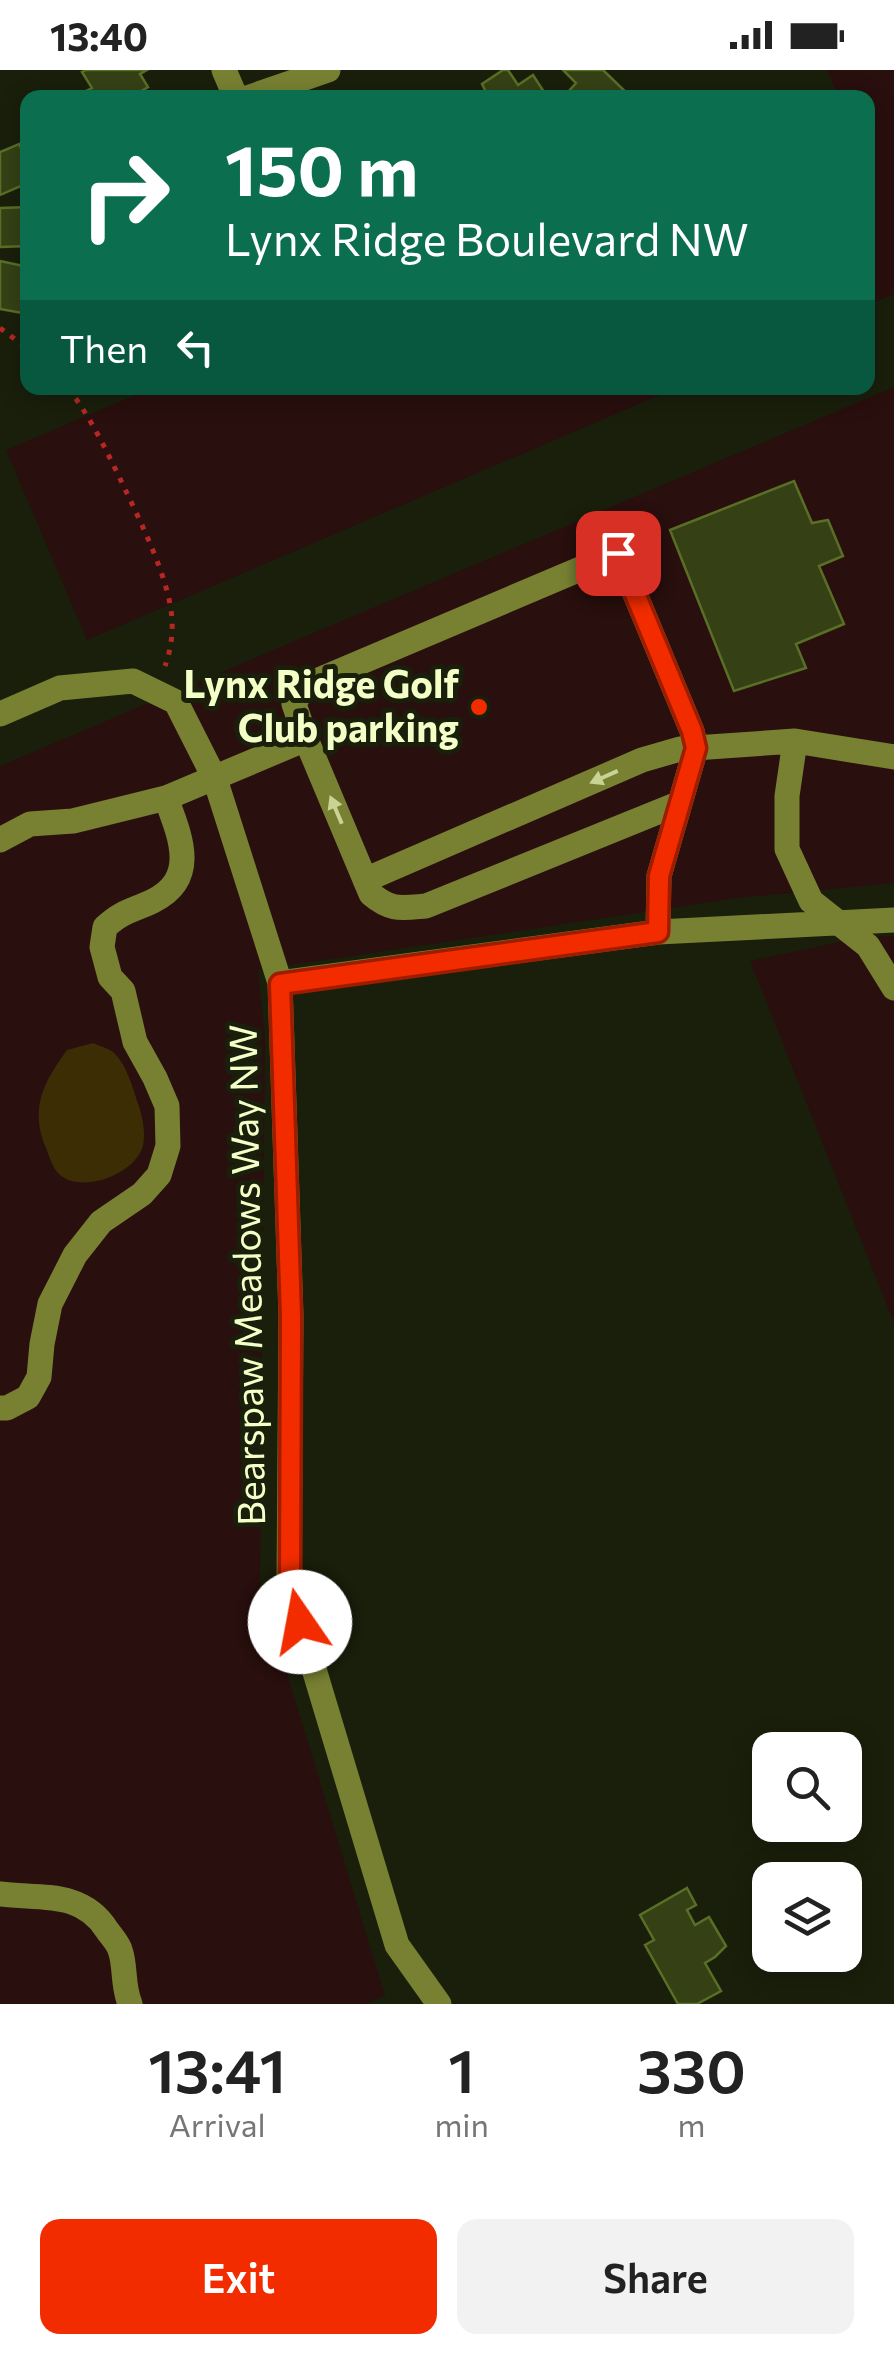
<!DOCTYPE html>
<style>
:root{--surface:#fff;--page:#f2f2f2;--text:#222;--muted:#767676;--accent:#f32c00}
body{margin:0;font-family:Commissioner,sans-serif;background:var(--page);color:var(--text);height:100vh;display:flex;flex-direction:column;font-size:38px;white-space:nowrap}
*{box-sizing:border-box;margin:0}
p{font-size:32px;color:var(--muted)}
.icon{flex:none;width:55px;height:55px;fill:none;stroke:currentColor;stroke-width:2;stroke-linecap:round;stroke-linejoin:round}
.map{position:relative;height:1934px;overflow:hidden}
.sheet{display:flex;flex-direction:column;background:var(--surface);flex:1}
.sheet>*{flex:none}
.top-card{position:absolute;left:20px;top:20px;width:855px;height:305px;border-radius:20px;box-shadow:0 5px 25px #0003;background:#0b6e4f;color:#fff;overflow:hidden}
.tools{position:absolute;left:752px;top:1662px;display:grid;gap:20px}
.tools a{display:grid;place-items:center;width:110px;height:110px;border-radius:20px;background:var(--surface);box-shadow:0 5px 25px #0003;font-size:50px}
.pin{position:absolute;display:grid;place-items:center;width:85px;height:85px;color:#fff;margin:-42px;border-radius:20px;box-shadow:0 5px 15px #0006}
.me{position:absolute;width:110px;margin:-55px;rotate:348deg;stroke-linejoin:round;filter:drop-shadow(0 0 8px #0008)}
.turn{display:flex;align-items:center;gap:35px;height:210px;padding:0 40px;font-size:45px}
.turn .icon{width:130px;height:130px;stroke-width:2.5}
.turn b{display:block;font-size:70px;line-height:85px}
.then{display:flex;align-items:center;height:95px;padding:0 40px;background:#0003;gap:20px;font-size:38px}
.eta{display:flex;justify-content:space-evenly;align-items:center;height:170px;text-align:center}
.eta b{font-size:60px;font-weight:600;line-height:70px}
.button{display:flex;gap:20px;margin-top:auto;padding:20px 40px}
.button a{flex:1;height:115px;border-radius:20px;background:var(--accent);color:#fff;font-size:40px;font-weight:600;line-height:115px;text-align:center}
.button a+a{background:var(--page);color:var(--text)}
.status{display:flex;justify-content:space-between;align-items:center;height:70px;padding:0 50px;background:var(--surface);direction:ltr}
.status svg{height:28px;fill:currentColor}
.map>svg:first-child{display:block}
.green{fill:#290f0d}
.water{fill:#3d2d05}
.building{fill:#354115;stroke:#5a6f26;stroke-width:2.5}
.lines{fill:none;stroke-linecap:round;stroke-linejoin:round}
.path{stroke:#b72824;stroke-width:5;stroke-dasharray:5 8;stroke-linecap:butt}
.minor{stroke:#788132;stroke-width:25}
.oneway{fill:#c9d394}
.route-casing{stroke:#9e1d00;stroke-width:25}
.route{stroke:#f32c00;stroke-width:18}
.poi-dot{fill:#f32c00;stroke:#1a1f0b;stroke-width:4}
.labels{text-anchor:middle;stroke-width:10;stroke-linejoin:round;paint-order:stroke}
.poi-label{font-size:38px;font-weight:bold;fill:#f4ffc8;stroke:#1a1f0b;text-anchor:end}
.street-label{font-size:38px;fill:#f4ffc8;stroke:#1a1f0b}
</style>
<div class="status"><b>13:40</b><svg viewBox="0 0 49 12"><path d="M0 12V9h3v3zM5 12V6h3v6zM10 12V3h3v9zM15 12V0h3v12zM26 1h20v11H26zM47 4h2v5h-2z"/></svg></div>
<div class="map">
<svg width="894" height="1934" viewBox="0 0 894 1934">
<rect width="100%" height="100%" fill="#1a1f0b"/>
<path class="green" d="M827,0H894V224L868,235V28L835,27L838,26Z
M894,317V813L738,828L258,900L265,966L260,1514L385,1926L364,1934H0V696Z
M152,318H676L87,570L6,380Z
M868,866H894V1253L750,891Z"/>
<path class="water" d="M93,973C99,976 109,978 114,983C126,994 132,1015 137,1031C142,1044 146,1061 143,1076C135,1104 83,1124 60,1105C53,1099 49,1086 46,1078C29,1038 44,1012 67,980Z"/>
<path class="building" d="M86,0H147L140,4L148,17L130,28H87L84,22L92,18L82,2Z
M503,0H508L518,15L533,5L548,28H489L482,14Z
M563,0H603L632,28H567L572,23L569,21L576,13Z
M19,74L28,93V113L0,125V82Z
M28,137V176L0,177V138Z
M0,191L28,197V244L0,239Z
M794,411L812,453L828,450L843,486L819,496L844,554L796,574L806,598L734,621L670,460Z
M687,1818L696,1835L687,1840L695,1855L709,1847L726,1876L715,1887L705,1893L721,1921L697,1934H678L645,1875L654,1870L640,1845Z"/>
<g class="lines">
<path class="path" d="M0,258L28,279
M68,318C92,349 108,384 125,419C142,455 170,511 172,550C173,565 170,583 165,596"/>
<path class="minor" d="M224,0L236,28
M247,28L328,0
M0,644L60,618L133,611L176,632L215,709L280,913L291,1246L289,1516L397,1875L439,1934
M795,671L787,726V779L811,831L868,876L894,918
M0,770L30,754L73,751L166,728L306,669
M365,810L642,690L680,679L795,671L894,687
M658,862L659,806L696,678L692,661L618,483L314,612L302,619L294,634L306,669L371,824C391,841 401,838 426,836L680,733
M280,913L658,862L894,850
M0,1338H7L28,1327L39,1307L42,1274L50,1234L75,1185L101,1152L142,1124L159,1105L168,1076L167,1036L155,1008L135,972L123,921L110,907L102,877L105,857C124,840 132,841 153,831C199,808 180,766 166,728
M0,1824C40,1829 82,1820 107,1860C111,1866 118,1873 120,1880C126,1896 122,1914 130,1934"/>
</g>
<defs><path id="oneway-solid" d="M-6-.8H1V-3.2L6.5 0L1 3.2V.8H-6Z" transform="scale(2.5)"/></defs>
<g class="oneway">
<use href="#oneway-solid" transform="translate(604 707) rotate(156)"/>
<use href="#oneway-solid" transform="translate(336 740) rotate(-113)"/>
</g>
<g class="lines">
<g class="route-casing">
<path id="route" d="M300,1552L290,1516L291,1246L280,914L658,862L659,806L696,678L692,661L618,483"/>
</g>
<use href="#route" class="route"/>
</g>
<circle class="poi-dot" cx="479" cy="637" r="10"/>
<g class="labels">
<g class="poi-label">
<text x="459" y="628">Lynx Ridge Golf<tspan x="459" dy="44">Club parking</tspan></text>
</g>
<g class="street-label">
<text transform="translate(248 1205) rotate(-91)" y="13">Bearspaw Meadows Way NW</text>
</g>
</g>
</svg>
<div class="tools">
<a><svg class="icon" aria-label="search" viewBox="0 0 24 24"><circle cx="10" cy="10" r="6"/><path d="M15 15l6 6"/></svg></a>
<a><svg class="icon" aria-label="layers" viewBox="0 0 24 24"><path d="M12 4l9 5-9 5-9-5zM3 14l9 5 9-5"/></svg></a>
</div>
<div class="pin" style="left:618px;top:483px;background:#d93025"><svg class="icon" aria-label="arrive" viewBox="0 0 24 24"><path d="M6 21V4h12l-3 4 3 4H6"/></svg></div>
<svg class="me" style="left:300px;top:1552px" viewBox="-20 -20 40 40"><circle r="19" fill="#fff"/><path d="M0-13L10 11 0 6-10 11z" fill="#f32c00"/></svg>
<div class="top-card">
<div class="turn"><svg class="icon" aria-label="right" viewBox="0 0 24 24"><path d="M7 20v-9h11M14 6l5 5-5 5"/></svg><div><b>150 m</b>Lynx Ridge Boulevard NW</div></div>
<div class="then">Then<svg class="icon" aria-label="left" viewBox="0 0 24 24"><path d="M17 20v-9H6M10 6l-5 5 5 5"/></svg></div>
</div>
</div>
<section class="sheet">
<div class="eta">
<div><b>13:41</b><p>Arrival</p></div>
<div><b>1</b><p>min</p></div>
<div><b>330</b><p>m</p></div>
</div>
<div class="button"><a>Exit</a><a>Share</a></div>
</section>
